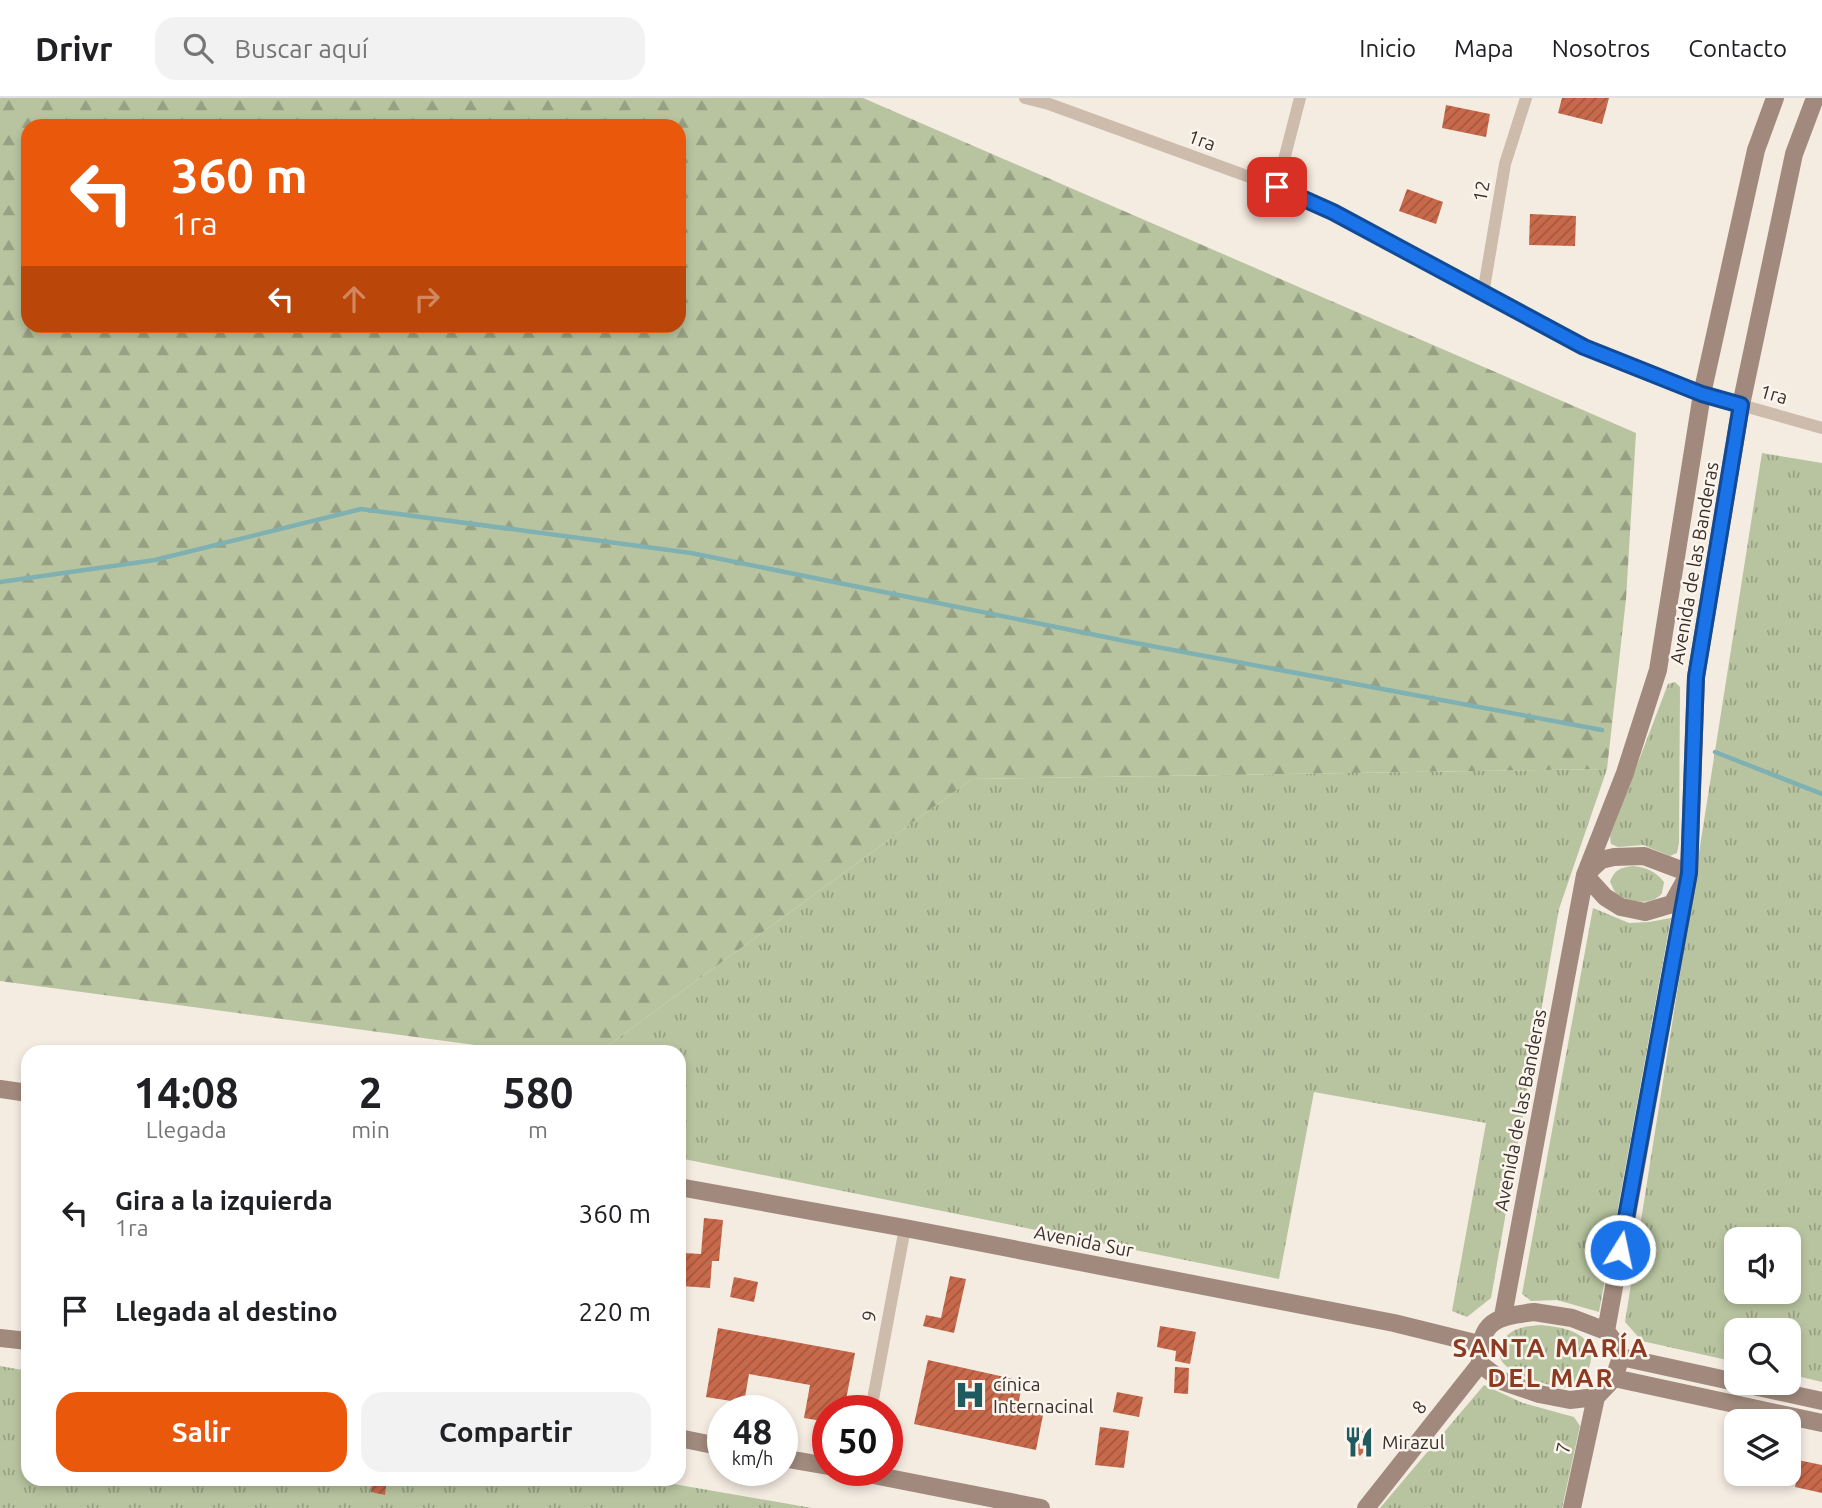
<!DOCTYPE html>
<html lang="es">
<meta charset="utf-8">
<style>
:root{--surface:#fff;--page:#f2f2f2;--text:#202124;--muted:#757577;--line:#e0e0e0;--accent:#ea580c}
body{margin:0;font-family:Ubuntu,sans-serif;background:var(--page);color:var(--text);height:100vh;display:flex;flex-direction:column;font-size:26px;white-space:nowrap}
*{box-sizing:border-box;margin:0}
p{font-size:23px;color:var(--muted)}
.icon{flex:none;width:38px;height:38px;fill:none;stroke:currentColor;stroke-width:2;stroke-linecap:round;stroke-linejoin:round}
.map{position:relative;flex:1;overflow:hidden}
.drawer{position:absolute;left:21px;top:947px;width:665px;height:441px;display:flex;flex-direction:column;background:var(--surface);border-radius:21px;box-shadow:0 4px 10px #0003}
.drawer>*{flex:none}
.top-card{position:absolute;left:21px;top:21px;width:665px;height:214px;border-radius:21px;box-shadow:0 4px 10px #0003;background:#ea580c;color:#fff;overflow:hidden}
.fabs{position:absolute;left:1724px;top:1129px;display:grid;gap:14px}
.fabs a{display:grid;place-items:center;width:77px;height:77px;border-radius:14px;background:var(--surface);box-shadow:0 4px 10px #0003;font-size:35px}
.speed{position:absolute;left:707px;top:1297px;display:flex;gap:14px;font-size:35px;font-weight:700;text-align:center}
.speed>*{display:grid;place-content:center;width:91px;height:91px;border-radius:50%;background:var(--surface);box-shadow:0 4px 10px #0003;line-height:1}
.speed small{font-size:18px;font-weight:400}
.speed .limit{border:10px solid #d22;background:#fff;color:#111}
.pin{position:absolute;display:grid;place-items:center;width:60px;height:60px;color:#fff;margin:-30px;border-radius:14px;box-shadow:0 4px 10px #0006}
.me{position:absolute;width:77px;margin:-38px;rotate:10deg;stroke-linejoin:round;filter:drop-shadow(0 0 5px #0008)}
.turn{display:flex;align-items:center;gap:24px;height:147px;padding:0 35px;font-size:32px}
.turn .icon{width:91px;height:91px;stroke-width:2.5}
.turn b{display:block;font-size:49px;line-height:60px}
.lanes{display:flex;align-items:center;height:66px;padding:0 35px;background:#0003;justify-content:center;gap:35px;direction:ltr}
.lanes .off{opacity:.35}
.eta{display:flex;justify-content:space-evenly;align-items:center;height:119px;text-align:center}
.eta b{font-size:42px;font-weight:700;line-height:49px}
.primary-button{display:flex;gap:14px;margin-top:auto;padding:14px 35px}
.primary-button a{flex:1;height:80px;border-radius:21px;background:var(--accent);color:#fff;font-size:28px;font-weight:700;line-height:80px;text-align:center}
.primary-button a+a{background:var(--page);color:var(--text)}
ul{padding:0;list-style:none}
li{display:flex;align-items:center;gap:21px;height:98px;padding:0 35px}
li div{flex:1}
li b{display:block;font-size:26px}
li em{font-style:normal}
header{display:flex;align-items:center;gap:42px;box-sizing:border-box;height:98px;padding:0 35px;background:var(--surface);border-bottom:2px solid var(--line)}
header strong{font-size:33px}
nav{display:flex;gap:38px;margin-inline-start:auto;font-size:24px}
.search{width:490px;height:63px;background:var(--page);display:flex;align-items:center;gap:18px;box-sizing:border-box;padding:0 24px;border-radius:21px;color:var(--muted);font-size:26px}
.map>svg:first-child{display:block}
.grass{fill:url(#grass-tufts);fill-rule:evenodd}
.forest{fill:url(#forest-firs);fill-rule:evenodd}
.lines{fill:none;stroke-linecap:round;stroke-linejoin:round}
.stream{stroke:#7fb0b2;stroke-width:4.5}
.building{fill:url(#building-hatch)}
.street{stroke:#cdbbac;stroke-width:12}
.secondary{stroke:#a18a7d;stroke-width:18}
.route-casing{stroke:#114b97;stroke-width:18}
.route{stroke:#1a73e8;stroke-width:12}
.labels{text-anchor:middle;stroke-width:5;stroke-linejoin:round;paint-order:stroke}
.street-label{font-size:19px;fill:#3b302b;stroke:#fbf5ee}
.poi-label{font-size:19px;fill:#3b302b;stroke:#fbf5ee;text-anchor:start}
.district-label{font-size:26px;font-weight:bold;letter-spacing:2px;fill:#8c3b22;stroke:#fbf5ee}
</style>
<header>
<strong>Drivr</strong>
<div class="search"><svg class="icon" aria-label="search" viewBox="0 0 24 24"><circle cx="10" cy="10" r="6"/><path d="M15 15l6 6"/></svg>Buscar aquí</div>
<nav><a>Inicio</a><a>Mapa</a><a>Nosotros</a><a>Contacto</a></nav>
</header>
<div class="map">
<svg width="1822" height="1410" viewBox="0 0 1822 1410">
<defs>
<pattern id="grass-tufts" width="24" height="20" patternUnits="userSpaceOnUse" patternTransform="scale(1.75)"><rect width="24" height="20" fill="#b8c4a0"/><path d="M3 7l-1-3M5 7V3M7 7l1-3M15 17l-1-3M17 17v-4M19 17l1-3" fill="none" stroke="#97a083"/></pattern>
<pattern id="forest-firs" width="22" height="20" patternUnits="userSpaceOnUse" patternTransform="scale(1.75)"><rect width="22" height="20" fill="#b8c4a0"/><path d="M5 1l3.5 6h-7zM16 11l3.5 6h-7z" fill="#97a083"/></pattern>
<pattern id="building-hatch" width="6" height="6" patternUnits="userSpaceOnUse" patternTransform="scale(1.75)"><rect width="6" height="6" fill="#c8694b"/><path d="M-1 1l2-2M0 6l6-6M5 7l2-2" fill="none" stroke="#a4573f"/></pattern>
</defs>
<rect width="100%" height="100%" fill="#f4ebe1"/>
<path class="grass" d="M1762,355L1822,365V1284L1789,1276L1788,1232H1736V1264L1642,1243L1625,1224ZM1736,1141H1788V1194H1736Z
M1675,584L1680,589L1679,745L1677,755L1670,758L1643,747L1618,749L1611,746L1610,738L1668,586Z
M1607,671L1559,811L1491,1200L1467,1219L1452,1213L1486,1025L1314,994L1279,1181L679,1060V954H599L972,681Z
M1633,768C1648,770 1655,773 1664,784C1664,785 1662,794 1662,795C1652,809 1625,804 1615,794C1613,791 1612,787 1610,784C1615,771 1620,770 1633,768Z
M1593,810L1629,825L1649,824L1671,820L1599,1214L1557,1202L1531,1203L1522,1196Z
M1542,1227C1557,1229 1577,1231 1587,1244C1597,1258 1587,1286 1570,1289C1554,1291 1516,1278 1504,1266C1500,1262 1499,1257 1500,1252C1504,1230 1524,1228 1542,1227Z
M0,1268L28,1273V1381H645L812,1410H0Z
M1484,1287L1523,1305L1574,1319L1580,1328L1562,1410H1380Z"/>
<path class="forest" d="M0,0H863L1636,335L1626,501L1607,671L972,681L599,954H527L0,883ZM28,28H679V228H28Z"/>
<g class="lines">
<path class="stream" d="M0,484L155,462L361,411L691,455L1130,544L1602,632
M1715,654L1822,696"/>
</g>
<path class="building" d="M1562,0H1609L1602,26L1558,15Z
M1446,7L1490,16L1486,39L1442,30Z
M1407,91L1443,104L1436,126L1399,113Z
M1530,116L1576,118L1575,148L1529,147Z
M704,1120L723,1122L719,1163H712L710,1190L681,1188L684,1155L701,1156Z
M950,1178L966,1181L954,1235L923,1228L926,1217L941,1220Z
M734,1179L758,1184L754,1204L730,1199Z
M1160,1228L1196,1234L1190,1266L1175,1263L1176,1253L1157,1249Z
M718,1230L855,1255L844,1312H828V1324L804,1320L810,1287L749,1276L744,1305L706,1299Z
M928,1262L1023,1283L1017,1312L1043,1317L1036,1352L914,1326Z
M1175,1269L1189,1270L1188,1296L1174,1295Z
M1117,1294L1143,1299L1139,1319L1113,1314Z
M1100,1329L1129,1333L1124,1370L1095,1367Z
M1358,1329L1373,1343L1360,1358L1345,1343Z
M1788,1360L1822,1367V1395L1795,1389L1799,1372L1788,1369Z
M372,1381H387L385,1397L371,1394Z"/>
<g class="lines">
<path class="street" d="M1025,0L1049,6L1277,89L1333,115L1584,249L1702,296L1822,330
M1277,89L1300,0
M1483,196L1505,66L1526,0
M871,1312L905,1130"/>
<path class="secondary" d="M1644,758L1689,775L1672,806L1645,814L1621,809L1605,799L1585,777L1601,762L1614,759Z
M0,991L28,995
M679,1089L905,1130L1394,1225L1479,1246
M1534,1214L1572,1220L1606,1233L1616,1246L1621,1259L1614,1280L1596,1299L1570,1302L1539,1296L1504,1284L1480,1266C1479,1222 1496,1219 1534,1214Z
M1503,1218L1585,777L1625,675L1658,572L1702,296L1756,52L1775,0
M1606,1233L1689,775L1696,579L1741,307L1794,56L1815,0
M0,1240L28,1243
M1621,1259L1822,1303
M1614,1280L1822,1325
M679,1340L723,1349
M782,1360L828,1368
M848,1372L1041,1410
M1366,1410L1480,1266
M1572,1410L1596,1299"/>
</g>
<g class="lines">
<g class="route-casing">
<path id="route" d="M1277,89L1333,114L1584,249L1702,296L1741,307L1696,579L1689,775L1620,1152"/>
</g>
<use href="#route" class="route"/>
</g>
<defs>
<g id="hospital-bare" transform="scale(2.415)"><path d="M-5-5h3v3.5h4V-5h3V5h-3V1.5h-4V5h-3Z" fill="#1f5a5e" stroke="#fbf5ee" stroke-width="2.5" paint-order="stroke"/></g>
<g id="restaurant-bare" transform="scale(2.415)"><path d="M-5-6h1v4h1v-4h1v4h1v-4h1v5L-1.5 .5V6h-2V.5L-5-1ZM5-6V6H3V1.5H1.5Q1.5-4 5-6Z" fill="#1f5a5e" stroke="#fbf5ee" stroke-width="2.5" paint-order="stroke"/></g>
</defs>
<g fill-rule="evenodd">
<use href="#hospital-bare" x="970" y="1297"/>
<use href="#restaurant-bare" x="1359" y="1344"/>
</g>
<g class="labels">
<g class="street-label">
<text transform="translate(1202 42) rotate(20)" y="7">1ra</text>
<text transform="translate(1481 93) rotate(-80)" y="7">12</text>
<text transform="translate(1774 296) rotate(16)" y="7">1ra</text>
<text transform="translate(1694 465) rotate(-80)" y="7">Avenida de las Banderas</text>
<text transform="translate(1520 1012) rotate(-79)" y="7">Avenida de las Banderas</text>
<text transform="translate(1084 1143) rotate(11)" y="7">Avenida Sur</text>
<text transform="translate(869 1218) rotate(-79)" y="7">9</text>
<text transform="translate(1419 1309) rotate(-52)" y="7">8</text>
<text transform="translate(1563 1350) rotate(-78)" y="7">7</text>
</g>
<g class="poi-label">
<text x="993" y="1293">cínica<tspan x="993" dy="22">Internacinal</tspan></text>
<text x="1382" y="1351">Mirazul</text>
</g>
<g class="district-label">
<text x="1551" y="1259">SANTA MARÍA<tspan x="1551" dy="30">DEL MAR</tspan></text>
</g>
</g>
</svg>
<div class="fabs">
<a><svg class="icon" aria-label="sound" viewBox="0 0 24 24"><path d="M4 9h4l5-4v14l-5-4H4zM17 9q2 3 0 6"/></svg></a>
<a><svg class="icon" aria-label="search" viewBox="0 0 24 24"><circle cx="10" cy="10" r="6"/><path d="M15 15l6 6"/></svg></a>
<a><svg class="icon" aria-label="layers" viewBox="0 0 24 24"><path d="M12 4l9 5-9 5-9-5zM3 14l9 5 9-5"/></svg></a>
</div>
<div class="speed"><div>48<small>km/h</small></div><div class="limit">50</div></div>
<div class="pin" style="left:1277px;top:89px;background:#d93025"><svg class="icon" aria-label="arrive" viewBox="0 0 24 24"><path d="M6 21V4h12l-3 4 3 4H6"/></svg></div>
<svg class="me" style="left:1620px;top:1152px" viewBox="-20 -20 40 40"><circle r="17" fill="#1a73e8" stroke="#fff" stroke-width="3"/><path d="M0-11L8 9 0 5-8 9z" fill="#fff"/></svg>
<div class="top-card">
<div class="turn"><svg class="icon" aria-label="left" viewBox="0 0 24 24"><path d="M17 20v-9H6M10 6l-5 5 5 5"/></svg><div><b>360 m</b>1ra</div></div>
<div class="lanes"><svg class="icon" aria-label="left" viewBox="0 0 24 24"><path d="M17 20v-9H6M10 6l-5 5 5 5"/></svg><svg class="icon off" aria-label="ahead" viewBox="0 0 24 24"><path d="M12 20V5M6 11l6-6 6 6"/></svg><svg class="icon off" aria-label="right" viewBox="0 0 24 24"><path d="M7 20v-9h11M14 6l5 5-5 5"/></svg></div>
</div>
<section class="drawer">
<div class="eta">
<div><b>14:08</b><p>Llegada</p></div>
<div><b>2</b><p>min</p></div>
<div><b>580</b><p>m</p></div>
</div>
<ul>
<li><svg class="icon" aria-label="left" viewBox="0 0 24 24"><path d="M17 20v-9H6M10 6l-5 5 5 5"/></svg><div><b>Gira a la izquierda</b><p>1ra</p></div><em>360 m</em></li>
<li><svg class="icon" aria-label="arrive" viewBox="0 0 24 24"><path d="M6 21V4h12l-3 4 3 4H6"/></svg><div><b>Llegada al destino</b></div><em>220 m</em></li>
</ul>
<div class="primary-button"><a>Salir</a><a>Compartir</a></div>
</section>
</div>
